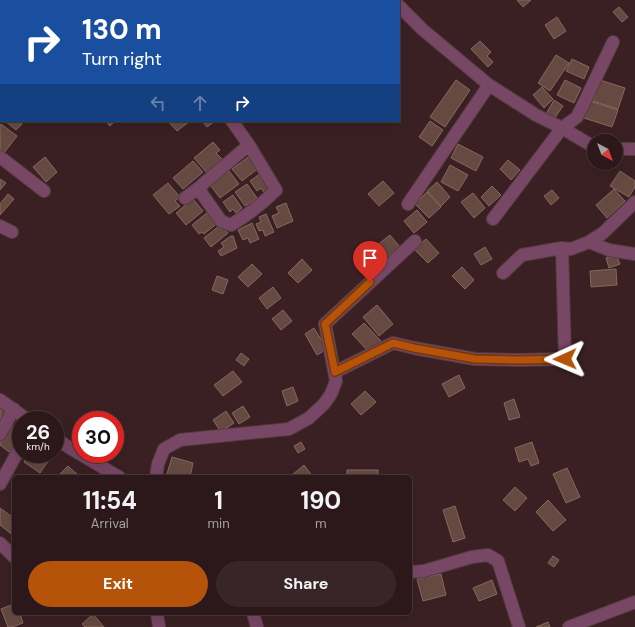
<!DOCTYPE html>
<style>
:root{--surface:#2c181a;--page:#382527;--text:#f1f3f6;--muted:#a6a0a2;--line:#483739;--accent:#b45309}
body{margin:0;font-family:"DM Sans",sans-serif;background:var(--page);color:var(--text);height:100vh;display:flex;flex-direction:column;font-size:15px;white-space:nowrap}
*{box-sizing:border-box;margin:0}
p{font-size:13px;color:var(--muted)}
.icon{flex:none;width:22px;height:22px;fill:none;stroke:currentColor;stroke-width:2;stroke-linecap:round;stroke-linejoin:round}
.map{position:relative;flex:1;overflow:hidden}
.side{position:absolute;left:12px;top:475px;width:400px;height:140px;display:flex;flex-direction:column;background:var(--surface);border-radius:6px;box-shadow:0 4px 16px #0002,0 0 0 1px var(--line)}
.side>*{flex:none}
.hud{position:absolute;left:0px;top:0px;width:400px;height:122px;box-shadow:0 4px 16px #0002,0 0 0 1px var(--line);background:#1a4fa0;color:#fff;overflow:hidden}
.needle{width:26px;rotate:139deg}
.controls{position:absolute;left:587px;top:134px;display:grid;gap:8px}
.controls a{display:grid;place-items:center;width:36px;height:36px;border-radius:50%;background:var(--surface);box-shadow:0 4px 16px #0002,0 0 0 1px var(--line);font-size:20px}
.speed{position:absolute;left:12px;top:411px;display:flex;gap:8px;font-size:20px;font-weight:700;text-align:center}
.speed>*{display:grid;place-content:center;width:52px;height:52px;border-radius:50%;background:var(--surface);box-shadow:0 4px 16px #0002,0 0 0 1px var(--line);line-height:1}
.speed small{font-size:10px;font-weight:400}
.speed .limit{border:6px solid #d22;background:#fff;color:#111}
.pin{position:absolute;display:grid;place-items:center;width:34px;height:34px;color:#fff;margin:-41px -17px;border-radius:50% 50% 50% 0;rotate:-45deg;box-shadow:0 0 4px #0007}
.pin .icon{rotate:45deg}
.me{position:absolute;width:44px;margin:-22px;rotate:269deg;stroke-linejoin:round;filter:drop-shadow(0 0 3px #0008)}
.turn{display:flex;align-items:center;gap:14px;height:84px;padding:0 16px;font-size:18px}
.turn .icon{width:52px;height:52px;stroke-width:2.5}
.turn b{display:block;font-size:28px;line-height:34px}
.lanes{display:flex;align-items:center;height:38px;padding:0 16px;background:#0003;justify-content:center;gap:20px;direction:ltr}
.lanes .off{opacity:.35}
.eta{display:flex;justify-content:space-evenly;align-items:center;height:68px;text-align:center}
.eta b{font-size:24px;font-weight:700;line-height:28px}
.primary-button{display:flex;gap:8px;margin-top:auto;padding:8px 16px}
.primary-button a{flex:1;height:46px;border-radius:24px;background:var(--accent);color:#fff;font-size:16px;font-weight:700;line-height:46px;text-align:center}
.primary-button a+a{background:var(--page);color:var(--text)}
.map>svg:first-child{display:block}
.building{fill:#664a41;stroke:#86685e}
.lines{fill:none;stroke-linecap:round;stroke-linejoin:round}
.minor-casing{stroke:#553c3e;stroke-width:14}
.minor{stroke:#794766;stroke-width:12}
.route-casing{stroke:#753606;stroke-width:10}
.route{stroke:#b45309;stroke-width:7}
</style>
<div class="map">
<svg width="635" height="627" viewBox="0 0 635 627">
<rect width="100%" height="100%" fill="#3a2023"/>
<path class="building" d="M517,0H531L523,7Z
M619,7L628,17L622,22L613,12Z
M557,17L566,31L554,39L545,25Z
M480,41L491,52L487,56L493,62L488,67L471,49Z
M556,55L569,63L550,91L538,83Z
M572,59L589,67L584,79L566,71Z
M456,80L470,90L445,127L430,117Z
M565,80L581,88L574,103L557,95Z
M600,80L625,88L618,109L593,101Z
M542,87L553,99L544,108L533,95Z
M0,94H1V111H0Z
M554,100L563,106L554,119L546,114Z
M590,101L618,110L612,127L584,118Z
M5,121H18L22,124L16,130Z
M106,121H115L110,126Z
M168,121H190L177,131Z
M202,121H215L207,127Z
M430,121L443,130L432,146L419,137Z
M1,124L17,136L4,153L0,150V126Z
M213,142L220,150L216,153L222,159L207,173L194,158Z
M458,144L483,157L476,171L451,158Z
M251,155L260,167L242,181L232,169Z
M45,157L57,172L46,182L33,167Z
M508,160L520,170L511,180L500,169Z
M193,161L203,172L183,189L173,178Z
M450,165L468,175L458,191L441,182Z
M229,171L239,184L220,198L210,185Z
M620,171L635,181V187L629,197L610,186Z
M261,173L270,187L268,188L269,190L265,194L261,188L257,191L250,181Z
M0,179L6,183L0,190Z
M383,181L394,193L379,206L368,194Z
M437,182L450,197L441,206L427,191Z
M168,183L180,197L175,201L180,206L169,214L153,195Z
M247,184L257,198L245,206L235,192Z
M492,186L501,195L489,206L481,197Z
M614,189L625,201L607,218L596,205Z
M552,190L559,198L551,205L544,196Z
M427,192L441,207L429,218L415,204Z
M473,193L485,208L474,218L461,202Z
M8,194L14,199L0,215V204Z
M233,195L242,208L236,213L233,209L230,212L223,202Z
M193,199L203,211L186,225L176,213Z
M286,203L293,221L277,228L272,216L279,213L276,207Z
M417,210L427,222L414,233L404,221Z
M208,212L219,222L204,234L202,232L199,234L192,225Z
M266,214L274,232L265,236L263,230L259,231L256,224L261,222L259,217Z
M252,223L259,239L250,243L248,238L243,240L238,230Z
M219,226L221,229L223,227L228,233L211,247L204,238Z
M390,235L400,247L382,261L372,249Z
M231,236H233L237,248L221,256L218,251L224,247L221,243Z
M426,239L439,253L428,263L414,249Z
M485,247L492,259L481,265L474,254Z
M616,254L620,264L609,268L606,258Z
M302,259L312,270L298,283L288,273Z
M252,264L262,274L248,287L238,277Z
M462,267L474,280L465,289L452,276Z
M616,269L617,285L591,287L590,271Z
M217,276L228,280L223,294L212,290Z
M273,287L281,298L267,309L259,298Z
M377,305L393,324L379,336L363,317Z
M283,310L292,321L281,330L272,319Z
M364,323L381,341L369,352L352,334Z
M314,328L327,349L317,355L305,334Z
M241,353L249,359L244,366L236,360Z
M233,371L242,382L223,396L214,385Z
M459,375L465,388L449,397L442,384Z
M293,387L298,401L287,406L282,391Z
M365,391L376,402L361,415L351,404Z
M514,399L520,417L509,420L504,403Z
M0,406L8,415L0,422Z
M243,406L250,417L239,424L232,413Z
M226,411L234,423L221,432L213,420Z
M12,426L21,434V437L9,452L0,445V441Z
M301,442L305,449L298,453L294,446Z
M532,442L539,463L531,466L528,459L519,462L515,448Z
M29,454H41L49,460L40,473L24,462Z
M172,457L193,463L190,477H166Z
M304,465L313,477H294L292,475Z
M68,466L79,476L78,477H61L59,475Z
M567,468L580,497L566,503L553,474Z
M347,470H378V477H347Z
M515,487L527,498L515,511L503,500Z
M548,500L566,520L553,531L536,512Z
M455,506L465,538L453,542L443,510Z
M0,508L11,516L14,513V536L0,525Z
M553,556L559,560L554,567L548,563Z
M441,574L446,595L423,601L417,579Z
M492,580L497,594L479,601L473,588Z
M14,604V613H23L20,614L23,623L12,627H8L1,609Z
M93,614L104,627H85L82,624Z
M548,622L550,627H536Z"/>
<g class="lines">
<g class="minor-casing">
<path id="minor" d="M129,0L130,1
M195,1L196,0
M399,6L422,29L489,85L536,115L562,128L594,147
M232,121L249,145L204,183L200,187V191L221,221L231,225C248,215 262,204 276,190L249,145
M616,149H635
M0,157L44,191
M185,198L200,187
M408,204L489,85
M493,219L562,128L577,117L584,103L613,42
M0,226L12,232
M589,242L609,250L635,254
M503,273L522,255L562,248L571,249L589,242L603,233L635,202
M335,372L393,343L414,348L475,359L518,360L565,359L562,248
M0,400L28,420
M0,434L14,409
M55,438L70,448L119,477
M156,477L158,464L164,449L180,440L289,429L309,418L324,404L331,394L336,381L325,324L415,241
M0,484L21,446
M0,543L14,557
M410,572L424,571L472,557L488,555L498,561L519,627
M157,613L159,627
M253,613L257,627
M569,627L635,602"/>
</g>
<use href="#minor" class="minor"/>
</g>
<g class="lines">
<g class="route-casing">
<path id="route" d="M370,282L325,324L335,372L393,343L414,348L475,359L518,360L565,359"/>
</g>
<use href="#route" class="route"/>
</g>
</svg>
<div class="controls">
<a><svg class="needle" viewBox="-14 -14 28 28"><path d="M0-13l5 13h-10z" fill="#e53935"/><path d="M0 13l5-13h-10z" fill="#a6a0a2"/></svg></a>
</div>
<div class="speed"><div>26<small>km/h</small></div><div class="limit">30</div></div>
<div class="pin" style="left:370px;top:282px;background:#d93025"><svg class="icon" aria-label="arrive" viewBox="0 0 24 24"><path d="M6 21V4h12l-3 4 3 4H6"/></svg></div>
<svg class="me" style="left:565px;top:359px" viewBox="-20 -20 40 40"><path d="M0-17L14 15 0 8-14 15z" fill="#b45309" stroke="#fff" stroke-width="4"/></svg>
<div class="hud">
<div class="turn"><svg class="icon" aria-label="right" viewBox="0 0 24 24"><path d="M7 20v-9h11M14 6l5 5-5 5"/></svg><div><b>130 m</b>Turn right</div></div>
<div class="lanes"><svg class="icon off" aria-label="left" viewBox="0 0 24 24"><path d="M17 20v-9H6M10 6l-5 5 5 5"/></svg><svg class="icon off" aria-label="ahead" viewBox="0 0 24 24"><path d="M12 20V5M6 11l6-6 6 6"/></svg><svg class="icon" aria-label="right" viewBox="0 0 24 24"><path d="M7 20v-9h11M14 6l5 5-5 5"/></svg></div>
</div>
<section class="side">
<div class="eta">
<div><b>11:54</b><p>Arrival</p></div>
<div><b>1</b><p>min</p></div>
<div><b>190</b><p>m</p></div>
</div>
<div class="primary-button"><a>Exit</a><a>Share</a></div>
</section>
</div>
